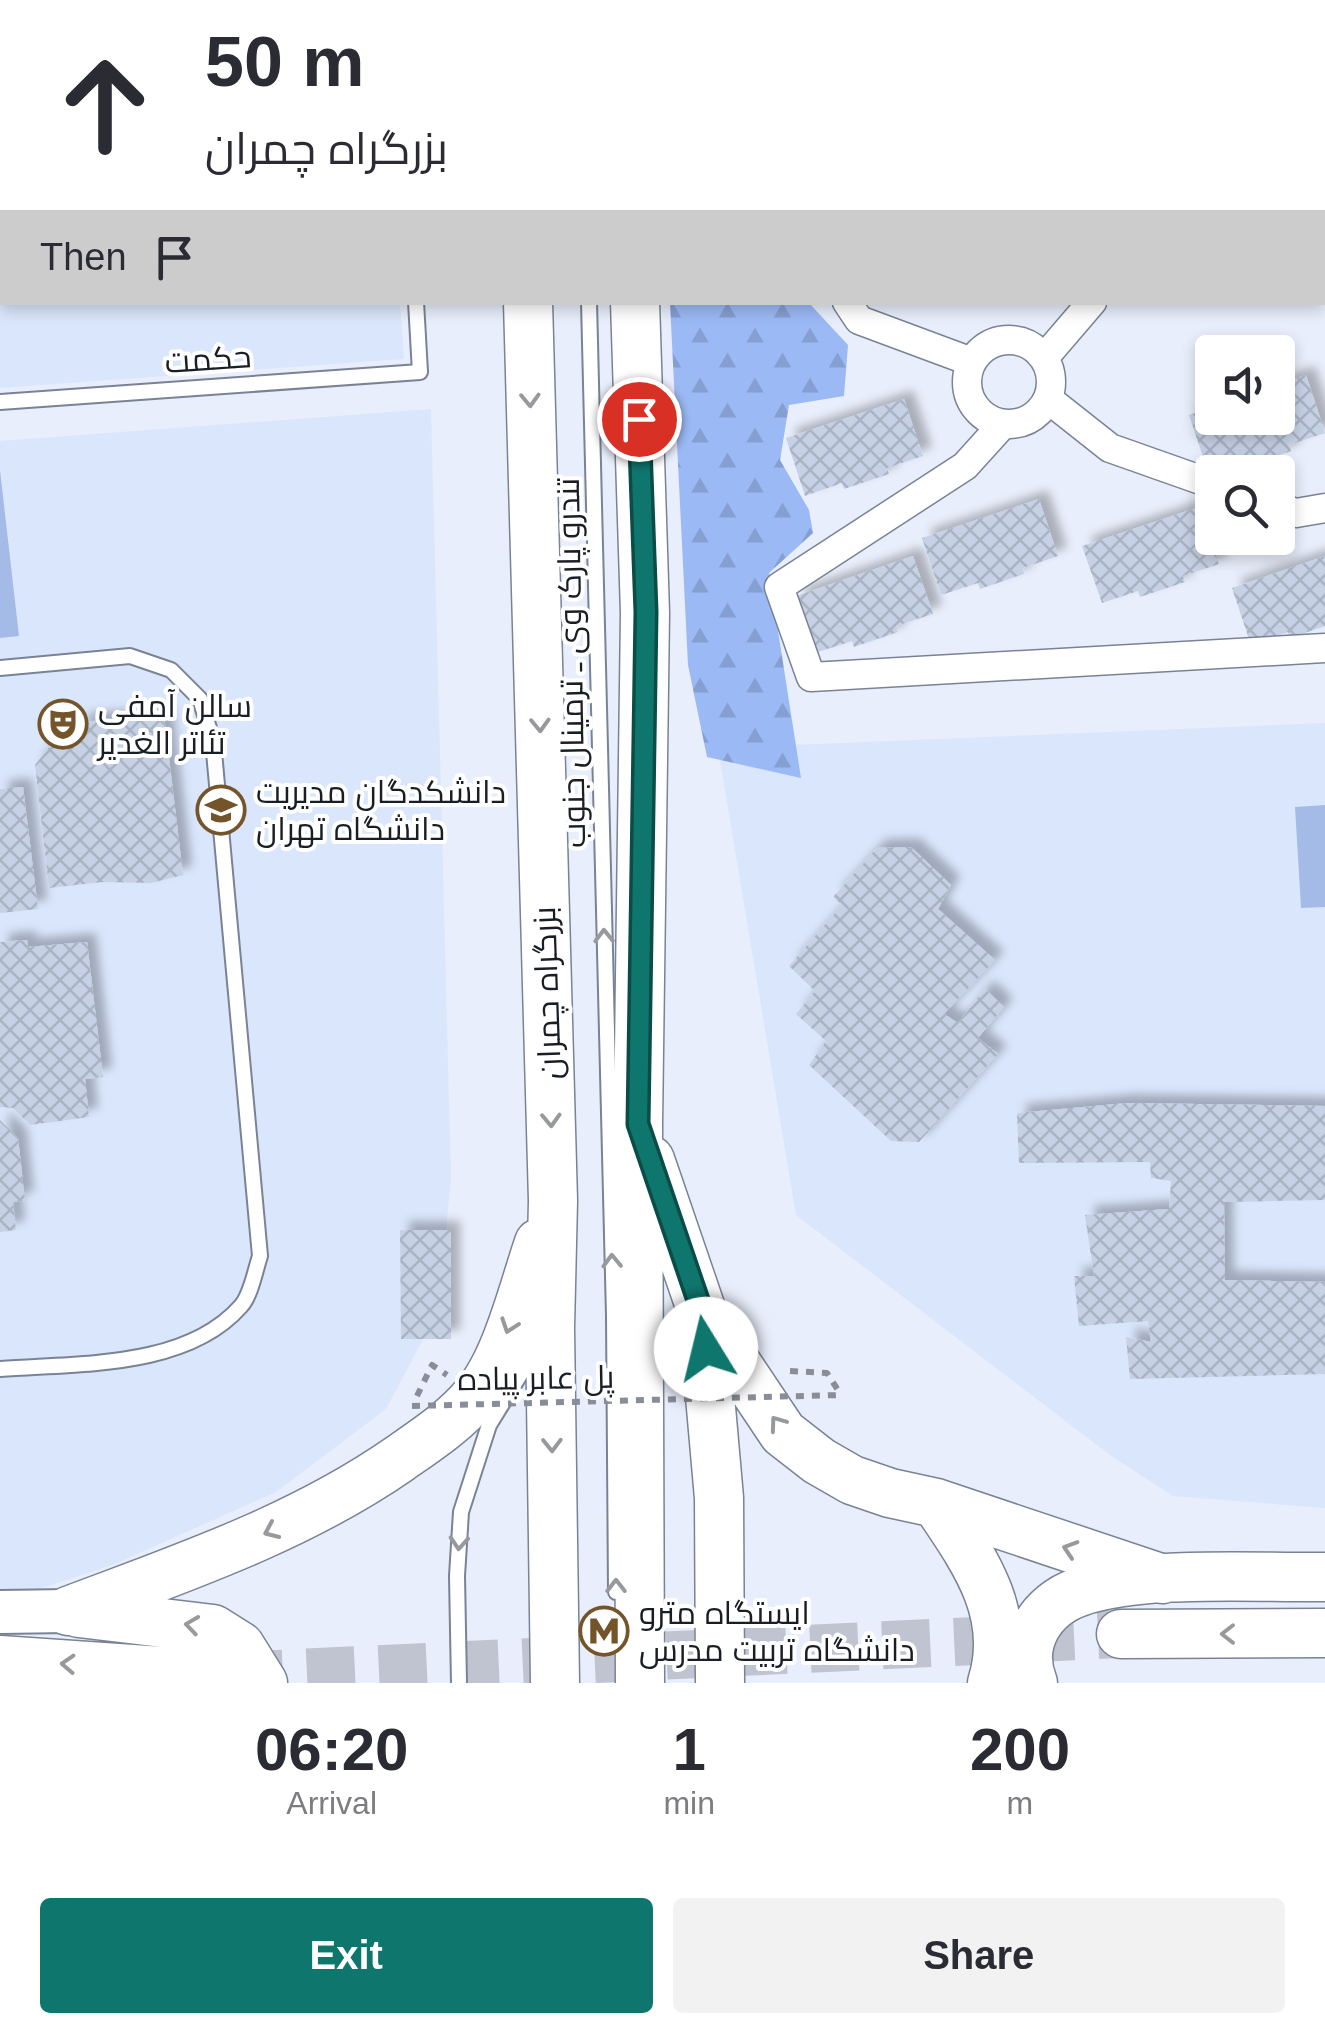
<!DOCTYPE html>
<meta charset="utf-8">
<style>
:root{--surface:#fff;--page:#f2f2f3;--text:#2b2b33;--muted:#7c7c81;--accent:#0f766e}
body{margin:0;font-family:Arial,Cairo,sans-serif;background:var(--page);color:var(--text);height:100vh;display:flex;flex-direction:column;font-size:38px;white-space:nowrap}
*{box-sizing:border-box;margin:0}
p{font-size:32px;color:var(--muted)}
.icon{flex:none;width:55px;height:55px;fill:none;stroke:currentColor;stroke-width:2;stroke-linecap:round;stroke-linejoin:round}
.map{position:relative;height:1683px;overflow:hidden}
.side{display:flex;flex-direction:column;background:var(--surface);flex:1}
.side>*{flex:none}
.banner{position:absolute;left:0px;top:0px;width:1325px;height:305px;box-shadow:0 5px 15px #0003;background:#fff;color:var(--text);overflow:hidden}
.fabs{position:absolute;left:1195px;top:335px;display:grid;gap:20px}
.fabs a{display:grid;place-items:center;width:100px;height:100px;border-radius:10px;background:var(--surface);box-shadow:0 5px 15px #0003;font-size:50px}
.pin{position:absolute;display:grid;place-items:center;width:85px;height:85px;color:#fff;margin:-42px;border:5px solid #fff;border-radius:50%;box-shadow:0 2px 10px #0007}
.me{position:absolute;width:110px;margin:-55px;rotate:351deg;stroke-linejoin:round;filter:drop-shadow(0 0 8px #0008)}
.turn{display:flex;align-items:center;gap:35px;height:210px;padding:0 40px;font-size:45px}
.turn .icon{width:130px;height:130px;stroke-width:2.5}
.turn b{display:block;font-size:70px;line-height:85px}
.then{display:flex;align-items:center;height:95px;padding:0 40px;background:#0003;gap:20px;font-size:38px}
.eta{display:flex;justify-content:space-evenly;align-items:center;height:170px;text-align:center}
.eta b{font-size:60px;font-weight:700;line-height:70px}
.button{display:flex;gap:20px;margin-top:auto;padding:20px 40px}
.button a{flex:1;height:115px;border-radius:10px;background:var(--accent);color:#fff;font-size:40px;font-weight:700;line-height:115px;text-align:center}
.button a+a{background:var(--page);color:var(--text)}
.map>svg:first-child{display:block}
.built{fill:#dae6fc}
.forest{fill:url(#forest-firs)}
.garden{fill:#a5bbe7}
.building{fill:url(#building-cross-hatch);filter:url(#shadow)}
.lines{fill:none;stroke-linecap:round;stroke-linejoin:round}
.highway-tunnel{stroke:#bfc4d0;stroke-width:48;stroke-dasharray:48 24;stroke-linecap:butt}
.lane-casing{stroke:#798395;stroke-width:18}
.street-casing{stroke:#798395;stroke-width:31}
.primary-casing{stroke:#798395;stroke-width:46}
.highway-casing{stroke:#798395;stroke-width:51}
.path{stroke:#888d98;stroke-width:6;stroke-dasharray:8 8;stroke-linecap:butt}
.lane{stroke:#fff;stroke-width:14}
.street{stroke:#fff;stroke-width:28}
.primary{stroke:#fff;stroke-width:42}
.highway{stroke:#fff;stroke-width:48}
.path-bridge{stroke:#888d98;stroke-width:6;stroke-dasharray:8 8;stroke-linecap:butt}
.oneway{stroke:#98999c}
.route-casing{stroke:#0a4d48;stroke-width:25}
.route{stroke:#0f766e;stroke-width:18}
.labels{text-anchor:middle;stroke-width:8;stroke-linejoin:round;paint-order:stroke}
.street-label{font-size:32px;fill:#191d24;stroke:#fff}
.poi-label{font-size:32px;fill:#191d24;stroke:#fff;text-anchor:start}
</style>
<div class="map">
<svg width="1325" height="1683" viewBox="0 0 1325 1683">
<defs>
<pattern id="forest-firs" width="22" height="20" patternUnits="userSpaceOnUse" patternTransform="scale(2.5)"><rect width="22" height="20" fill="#9bb9f5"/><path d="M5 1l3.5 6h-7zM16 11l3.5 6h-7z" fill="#859fd2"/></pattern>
<pattern id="building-cross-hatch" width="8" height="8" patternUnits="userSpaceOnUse" patternTransform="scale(2.5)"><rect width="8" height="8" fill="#c6d1e5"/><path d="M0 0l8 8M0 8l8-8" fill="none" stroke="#aab3c4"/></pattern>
<filter id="shadow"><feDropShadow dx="9" dy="-9" stdDeviation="5" flood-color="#0004"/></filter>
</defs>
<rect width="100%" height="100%" fill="#e8eefb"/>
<path class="built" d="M0,0H380V2H2V302L400,303L404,359L0,388Z
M431,409L451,1179L438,1311L386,1409L276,1492L115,1564L18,1596H0V441Z
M1325,723V1508L1173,1496L1110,1455L796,1215L718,748Z"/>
<path class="forest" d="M670,303H809L848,345L844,396L789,405L780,460L809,510L813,533L769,573L801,778L707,757L688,665Z"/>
<path class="garden" d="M0,470L19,636L0,638Z
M1325,805V907L1301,908L1295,807Z"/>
<path class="building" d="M1306,375L1325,433L1289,445L1291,451L1247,466L1245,459L1208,472L1189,415L1212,407V418H1278V385Z
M904,399L923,456L887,468L889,474L844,489L842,483L805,496L786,438Z
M1039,499L1058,556L1023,568L1024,574L980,589L978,583L941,595L922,538Z
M1199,507L1219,564L1183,576L1185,582L1140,597L1138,591L1102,603L1082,546Z
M913,556L933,614L896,626L898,632L854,647L852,641L815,653L796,596Z
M1325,556V626L1290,638L1288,632L1251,645L1232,588Z
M164,716L183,875L151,883L103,882L49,888L35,765L53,742L81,741L79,722Z
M23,787L38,909L0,913V789Z
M911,847L951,885L938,909L995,960L944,1014L958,1023L985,989L1004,1007L978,1038L998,1054L919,1142L891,1141L809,1065L826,1041L796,1014L815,991L789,966L842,905L833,897L877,848Z
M27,940L28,947L87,942L103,1077L85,1079L89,1117L30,1125L13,1108L0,1107V942Z
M1128,1103L1325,1106V1200L1224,1202L1225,1280L1325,1282V1374L1130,1379L1126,1337L1151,1342L1148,1321L1079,1326L1074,1276H1094L1085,1215L1169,1209L1171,1181L1151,1178L1150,1162L1019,1163L1017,1113Z
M0,1120L18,1138L25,1201L13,1202L16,1230L0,1232Z
M400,1230H451V1339H401Z"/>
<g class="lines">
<path class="highway-tunnel" d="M235,1676L1121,1634"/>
<g class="lane-casing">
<path id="lane" d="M395,0L396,2
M570,0V2
M589,302L614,1316L616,1592
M0,402L420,372L416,302
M0,668L130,656L171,670L200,699L213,741L260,1256C255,1271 251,1295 241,1306C186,1369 77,1363 0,1369
M459,1683L457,1576L461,1512L489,1425L536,1349"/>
</g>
<g class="street-casing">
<path id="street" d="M766,0V2
M992,2L999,0
M1287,2V0
M1322,183L1325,187
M1322,237L1325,232
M847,302L859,320L972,362
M967 382a42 42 0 1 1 84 0a42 42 0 1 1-84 0Z
M1044,358L1092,302
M1048,399L1110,448L1212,484
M1003,424L965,466L779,587L811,677L1325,648
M1278,507L1296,513L1325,508"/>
</g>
<g class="primary-casing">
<path id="primary" d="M0,1612L68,1611"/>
</g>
<g class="highway-casing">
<path id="highway" d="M512,0V2
M618,0L619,2
M528,302L553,1201L550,1328L555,1683
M635,302L645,613L638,1124L640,1683
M650,1160L702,1312L783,1433L819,1461L852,1480L890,1493L936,1503L1163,1579
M703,1317L719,1498L720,1683
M936,1503C973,1558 1014,1613 992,1683
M68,1611C182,1568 298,1529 399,1459C426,1440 454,1422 475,1397C507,1360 523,1289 539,1243
M79,1613L213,1629L240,1646L263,1683
M1121,1634L1325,1633
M0,1660L235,1676
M1033,1683C1017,1643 1041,1605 1079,1592C1143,1570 1256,1578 1325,1577"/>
</g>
<path class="path" d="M790,1371L827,1373L841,1395
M417,1396L432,1365L447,1375"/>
<use href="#lane" class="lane"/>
<use href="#street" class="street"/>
<use href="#primary" class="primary"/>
<use href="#highway" class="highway"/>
<path class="path-bridge" d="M412,1406L841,1395"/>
</g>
<defs><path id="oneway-chevron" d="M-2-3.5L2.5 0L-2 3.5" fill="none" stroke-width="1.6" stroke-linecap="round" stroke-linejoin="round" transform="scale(2.5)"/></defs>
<g class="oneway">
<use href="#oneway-chevron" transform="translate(530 400) rotate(88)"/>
<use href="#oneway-chevron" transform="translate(540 725) rotate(88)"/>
<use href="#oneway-chevron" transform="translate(604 936) rotate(-91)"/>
<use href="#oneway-chevron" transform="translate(551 1120) rotate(88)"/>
<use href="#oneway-chevron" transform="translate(612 1261) rotate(-92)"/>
<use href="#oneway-chevron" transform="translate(509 1326) rotate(109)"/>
<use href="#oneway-chevron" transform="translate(777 1423) rotate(-126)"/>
<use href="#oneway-chevron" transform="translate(552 1445) rotate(89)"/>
<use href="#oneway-chevron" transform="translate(271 1531) rotate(156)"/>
<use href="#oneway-chevron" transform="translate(459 1543) rotate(94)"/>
<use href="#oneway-chevron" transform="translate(1070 1549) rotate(-162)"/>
<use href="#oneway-chevron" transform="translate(616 1586) rotate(-90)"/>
<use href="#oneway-chevron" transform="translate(192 1625) rotate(-172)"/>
<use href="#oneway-chevron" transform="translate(1228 1634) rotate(180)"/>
<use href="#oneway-chevron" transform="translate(68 1664) rotate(-177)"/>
</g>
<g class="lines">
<g class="route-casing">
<path id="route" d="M639,419L646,612L638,1124L702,1312L706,1349"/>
</g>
<use href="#route" class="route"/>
</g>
<defs>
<g id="theatre-ring" transform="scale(2.5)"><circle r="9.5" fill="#fff" stroke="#74542a" stroke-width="1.5"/><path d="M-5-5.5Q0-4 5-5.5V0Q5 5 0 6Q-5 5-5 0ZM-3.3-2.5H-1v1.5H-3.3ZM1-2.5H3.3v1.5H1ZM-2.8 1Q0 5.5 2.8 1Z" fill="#74542a"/></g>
<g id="university-ring" transform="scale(2.5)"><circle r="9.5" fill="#fff" stroke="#74542a" stroke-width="1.5"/><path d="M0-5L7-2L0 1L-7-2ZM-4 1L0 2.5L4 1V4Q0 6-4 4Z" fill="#74542a"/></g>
<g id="metro-ring" transform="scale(2.5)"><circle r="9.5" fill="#fff" stroke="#74542a" stroke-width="1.5"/><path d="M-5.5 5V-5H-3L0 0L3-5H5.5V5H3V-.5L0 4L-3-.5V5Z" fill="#74542a"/></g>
</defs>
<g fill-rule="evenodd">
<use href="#theatre-ring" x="63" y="724"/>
<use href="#university-ring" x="221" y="810"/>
<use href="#metro-ring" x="604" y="1631"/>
</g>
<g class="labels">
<g class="street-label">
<text transform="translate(208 359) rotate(-4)" y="11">حکمت</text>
<text transform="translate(571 663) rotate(-91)" y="11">تندرو پارک وی ـ ترمینال جنوب</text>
<text transform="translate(547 993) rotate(-92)" y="11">بزرگراه چمران</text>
<text transform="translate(536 1378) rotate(-1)" y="11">پل عابر پیاده</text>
</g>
<g class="poi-label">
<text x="98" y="717">سالن آمفی<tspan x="98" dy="37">تئاتر الغدير</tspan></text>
<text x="256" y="803">دانشکدگان مدیریت<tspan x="256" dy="37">دانشگاه تهران</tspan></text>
<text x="639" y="1624">ایستگاه مترو<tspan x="639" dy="37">دانشگاه تربیت مدرس</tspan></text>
</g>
</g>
</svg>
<div class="fabs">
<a><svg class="icon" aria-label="sound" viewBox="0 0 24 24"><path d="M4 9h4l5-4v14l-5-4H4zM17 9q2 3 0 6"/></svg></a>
<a><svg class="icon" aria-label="search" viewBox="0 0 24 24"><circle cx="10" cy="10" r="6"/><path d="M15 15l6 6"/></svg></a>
</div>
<div class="pin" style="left:639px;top:419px;background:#d93025"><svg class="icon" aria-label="arrive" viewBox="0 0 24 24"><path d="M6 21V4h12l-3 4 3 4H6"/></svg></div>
<svg class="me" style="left:706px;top:1349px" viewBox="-20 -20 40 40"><circle r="19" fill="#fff"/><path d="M0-13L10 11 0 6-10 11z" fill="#0f766e"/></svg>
<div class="banner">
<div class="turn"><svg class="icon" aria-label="ahead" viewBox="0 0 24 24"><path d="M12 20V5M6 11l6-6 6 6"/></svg><div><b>50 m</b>بزرگراه چمران</div></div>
<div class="then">Then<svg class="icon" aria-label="arrive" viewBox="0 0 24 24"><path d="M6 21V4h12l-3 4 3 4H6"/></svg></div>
</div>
</div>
<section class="side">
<div class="eta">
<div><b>06:20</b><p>Arrival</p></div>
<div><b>1</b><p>min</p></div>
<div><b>200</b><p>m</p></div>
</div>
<div class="button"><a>Exit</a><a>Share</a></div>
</section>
